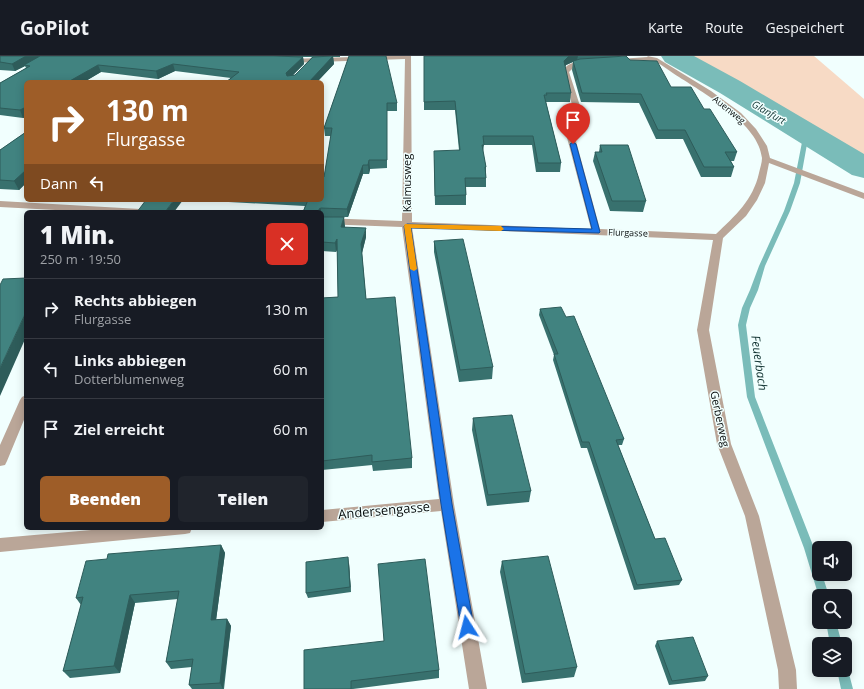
<!DOCTYPE html>
<html lang="de">
<meta charset="utf-8">
<style>
:root{--surface:#171b24;--page:#20242c;--text:#f1f3f6;--muted:#9ea1a6;--line:#363941;--accent:#9e5d28}
body{margin:0;font-family:"Open Sans",sans-serif;background:var(--page);color:var(--text);height:100vh;display:flex;flex-direction:column;font-size:15px;white-space:nowrap}
*{box-sizing:border-box;margin:0}
p{font-size:13px;color:var(--muted)}
.icon{flex:none;width:22px;height:22px;fill:none;stroke:currentColor;stroke-width:2;stroke-linecap:round;stroke-linejoin:round}
.map{position:relative;flex:1;overflow:hidden}
.panel{position:absolute;left:24px;top:154px;width:300px;height:320px;display:flex;flex-direction:column;background:var(--surface);border-radius:6px;box-shadow:0 2px 10px #0003}
.panel>*{flex:none}
.guide{position:absolute;left:24px;top:24px;width:300px;height:122px;border-radius:6px;box-shadow:0 2px 10px #0003;background:#9e5d28;color:#fff;overflow:hidden}
.controls{position:absolute;left:812px;top:485px;display:grid;gap:8px}
.controls a{display:grid;place-items:center;width:40px;height:40px;border-radius:6px;background:var(--surface);box-shadow:0 2px 10px #0003;font-size:20px}
.pin{position:absolute;display:grid;place-items:center;width:34px;height:34px;color:#fff;margin:-41px -17px;border-radius:50% 50% 50% 0;rotate:-45deg;box-shadow:0 0 4px #0007}
.pin .icon{rotate:45deg}
.me{position:absolute;width:44px;margin:-22px;rotate:351deg;stroke-linejoin:round;filter:drop-shadow(0 0 3px #0008)}
.turn{display:flex;align-items:center;gap:14px;height:84px;padding:0 16px;font-size:18px}
.turn .icon{width:52px;height:52px;stroke-width:2.5}
.turn b{display:block;font-size:28px;line-height:34px}
.then{display:flex;align-items:center;height:38px;padding:0 16px;background:#0003;gap:8px;font-size:15px}
.round{display:grid;place-items:center;flex:none;width:42px;height:42px;border-radius:6px;background:var(--page)}
.head{display:flex;align-items:center;justify-content:space-between;height:68px;padding:0 16px}
h1{font-size:24px;font-weight:800;line-height:30px}
.action{display:flex;gap:8px;margin-top:auto;padding:8px 16px}
.action a{flex:1;height:46px;border-radius:6px;background:var(--accent);color:#fff;font-size:16px;font-weight:800;line-height:46px;text-align:center}
.action a+a{background:var(--page);color:var(--text)}
ul{padding:0;list-style:none}
li{display:flex;align-items:center;gap:12px;height:60px;padding:0 16px;border-top:1px solid var(--line)}
li div{flex:1}
li b{display:block;font-size:15px}
li em{font-style:normal}
header{display:flex;align-items:center;gap:24px;box-sizing:border-box;height:56px;padding:0 20px;background:var(--surface);border-bottom:1px solid var(--line)}
header strong{font-size:19px}
nav{display:flex;gap:22px;margin-inline-start:auto;font-size:14px}
.map>svg:first-child{display:block}
.green{fill:#f7dac5}
.lines{fill:none;stroke-linecap:round;stroke-linejoin:round}
.stream{fill:#7abcb9;fill-rule:evenodd}
.river{fill:#7abcb9;fill-rule:evenodd}
.street{fill:#baa698;fill-rule:evenodd}
.wall{fill:#38716e;fill-rule:evenodd}
.shaded-wall{fill:#2e5c5a}
.building{fill:#418380;stroke:#2e5c5a}
.route{fill:#1a73e8;stroke:#114b97}
.slow{fill:#f59e0b}
.labels{text-anchor:middle;stroke-width:3;stroke-linejoin:round;paint-order:stroke}
.far-street-label{font-size:9px;fill:#070c0c;stroke:#f1fffe}
.far-water-label{font-size:10px;font-style:italic;fill:#143634;stroke:#f1fffe}
.street-label{font-size:11px;fill:#070c0c;stroke:#f1fffe}
.water-label{font-size:12px;font-style:italic;fill:#143634;stroke:#f1fffe}
.near-street-label{font-size:13px;fill:#070c0c;stroke:#f1fffe}
</style>
<header>
<strong>GoPilot</strong>
<nav><a>Karte</a><a>Route</a><a>Gespeichert</a></nav>
</header>
<div class="map">
<svg width="864" height="633" viewBox="0 0 864 633">
<rect width="100%" height="100%" fill="#f1fffe"/>
<path class="green" d="M665,0H814L864,43V119Z"/>
<g class="lines">
<path class="stream" d="M804,76L809,77L800,127L790,155L765,210L758,234L750,252L746,269L755,341L814,492L819,508V518H822L829,540L819,541L804,492L747,341L738,269L742,252L750,234L759,210L784,155L794,127Z
M826,566H836L842,588H830Z
M845,609L847,610L853,633H841L837,614H845Z"/>
<path class="river" d="M661,0H694L740,25L864,98V122L852,119L720,37L665,6Z"/>
<path class="street" d="M385,0H411L412,166L591,173L565,74L574,56L563,16C567,5 579,6 589,5L591,6V8L574,11L569,16L582,56L573,74L600,173L716,178C735,160 753,144 759,117C760,112 762,107 762,102C759,68 705,38 679,21C672,17 659,6 653,5C643,3 629,6 619,7L616,5L619,3L648,1L647,0L657,2L711,35L741,57L756,73L767,90L770,102L864,137V143L769,107L765,127L757,144L746,160L723,182L709,274L731,388L759,460L796,614L797,633H779L778,614L745,460L717,388L697,274L713,184L412,171L454,448L487,633H469L441,455L322,466V454L439,443L402,171L322,168V162L402,165L405,3L288,7L285,5L288,3Z
M0,145L140,153L145,156H92L0,151Z
M26,339V359L7,405L5,409L0,410V389L20,344L22,341Z
M114,472H192L190,477L185,478L0,496V482Z"/>
</g>
<path class="wall" d="M0,0H340V1H333L334,8L317,26H226L231,22L175,15L158,23L101,16L84,26H26V61L23,62L0,59V27L26,12L25,10L15,15L0,14ZM303,1H312L295,19H293L304,8Z
M349,0L397,47V55H387V112L370,113L369,118H363L348,161H322V156H303L305,150L192,144H322L324,121L331,80H325L324,72Z
M424,0H618L630,4L704,53L737,96L734,105H731L734,111L731,121H701L683,83H656L639,47L581,46L572,14L573,6L566,9L565,11L571,37L570,46H546L561,107L560,116H536L532,89H484L483,96L486,111V131H466V149H435L434,104L459,94L455,54H424Z
M26,76V127L19,134L0,133V94Z
M600,89L646,145L643,156L610,155L593,105L595,96H599Z
M322,161L345,170V171L366,181L362,197L366,243L412,402V412L373,415L372,409L322,414V242L338,241L337,194L336,196L322,195Z
M434,185L493,311L492,323L459,326L434,196Z
M540,253L566,261L624,383L622,389H618L655,483L682,524L679,529L634,534L587,392H581L553,304L554,299L539,259Z
M473,362L531,435L529,446L487,450L472,374Z
M221,489L225,497L216,564L227,563L231,570L224,633H192L189,629L192,611L171,613L166,606L178,543L135,547L120,617L70,622L63,615L81,549L76,542Z
M502,505L577,611L574,621L522,627L500,516Z
M349,507L351,536L308,542L306,537Z
M657,585L708,620L705,625L669,629L655,590Z
M304,594L439,614V622L353,633H304Z"/>
<path class="shaded-wall" d="M26,0H42L24,9L25,10L15,15L12,8Z
M333,0L334,8L317,26H309Z
M569,0H578L577,4L566,9L563,13L564,5Z
M303,1L304,8L287,25L286,17Z
M173,8L175,15L158,23L156,15Z
M98,9L101,16L84,26H68Z
M26,51V61L23,62L20,54Z
M369,104L370,113L369,118L368,109Z
M363,109V118L348,161L347,153Z
M26,114V127L19,134L14,125Z
M174,144H183L174,156H165Z
M321,152V156H319V153Z
M344,161L345,170L342,180L341,171Z
M366,172V181L362,197L361,188Z
M337,183L338,192L336,196L335,187Z
M26,256V281L0,340V312Z
M221,489L225,497L215,572L211,564Z
M348,501L349,507L351,536L350,531Z
M130,539L135,547L120,617L114,610Z
M227,563L231,570L223,633L220,627Z"/>
<path class="building" d="M0,0H26L12,8L0,6Z
M40,0H274L303,1L286,17L287,20L295,19L313,1L333,0L309,26H226L239,16L173,8L156,15L98,9L68,26H26V51L20,54L0,52V27L30,10L24,9Z
M349,0H386L397,47H387V104H369L368,109H363L347,153L321,152L319,153V156H303L308,144H322V120L324,121L332,72H324Z
M424,0H569L564,5L571,37H546L547,39H544L561,107H538L533,80H483L484,89H482L486,111H485L486,122H465L466,139L435,140L434,95L460,94L455,45L424,46Z
M626,0L630,4L657,5L671,31H691L704,53H710L737,96H725L734,111H704L685,74H658L641,38L582,37L573,5L580,3Z
M26,76V114L14,125L0,124V94Z
M600,89H628L646,145H612L595,96H602Z
M146,144H174L165,156H137Z
M322,161H344L341,171L366,172L361,188L366,243L395,241L412,402L372,406V399L322,405V242L338,241L337,183L335,187L322,186Z
M463,183L493,311L460,314L434,185Z
M26,222V256L0,312V229L3,223Z
M561,251L566,261L574,260L624,383L616,384L655,483L665,482L682,524L637,529L589,386H582L554,298H558L540,253Z
M512,359L531,435L488,439L473,362Z
M221,489L211,564L227,563L220,627L189,629L193,603L166,606L179,535L130,539L114,610L63,615L83,541L76,542L86,505L107,503L108,498Z
M548,500L577,611L525,618L502,505Z
M348,501L350,531L306,537V506Z
M425,503L439,614L351,625V633H304V594L384,585L378,508Z
M693,581L708,620L672,625L657,585Z"/>
<path class="route" d="M573,86L576,88L600,176L599,177L411,172L452,448L474,571L472,576L467,577L463,576L461,571L441,448L404,170L407,168L592,173L570,88Z"/>
<path class="slow" d="M405,168L501,170L504,173L501,175L411,172L417,213L414,215L410,213L404,170Z"/>
<g class="labels">
<g class="far-street-label">
<text transform="translate(729 54) rotate(39)" y="3">Auenweg</text>
<text transform="translate(628 177) rotate(2)" y="3">Flurgasse</text>
</g>
<g class="far-water-label">
<text transform="translate(769 56) rotate(30)" y="4">Glanfurt</text>
</g>
<g class="street-label">
<text transform="translate(407 127) rotate(-90)" y="4">Kalmusweg</text>
<text transform="translate(720 363) rotate(78)" y="4">Gerberweg</text>
</g>
<g class="water-label">
<text transform="translate(759 307) rotate(82)" y="4">Feuerbach</text>
</g>
<g class="near-street-label">
<text transform="translate(384 454) rotate(-5)" y="5">Andersengasse</text>
</g>
</g>
</svg>
<div class="controls">
<a><svg class="icon" aria-label="sound" viewBox="0 0 24 24"><path d="M4 9h4l5-4v14l-5-4H4zM17 9q2 3 0 6"/></svg></a>
<a><svg class="icon" aria-label="search" viewBox="0 0 24 24"><circle cx="10" cy="10" r="6"/><path d="M15 15l6 6"/></svg></a>
<a><svg class="icon" aria-label="layers" viewBox="0 0 24 24"><path d="M12 4l9 5-9 5-9-5zM3 14l9 5 9-5"/></svg></a>
</div>
<div class="pin" style="left:573px;top:88px;background:#d93025"><svg class="icon" aria-label="arrive" viewBox="0 0 24 24"><path d="M6 21V4h12l-3 4 3 4H6"/></svg></div>
<svg class="me" style="left:467px;top:571px" viewBox="-20 -20 40 40"><path d="M0-17L14 15 0 8-14 15z" fill="#1a73e8" stroke="#fff" stroke-width="4"/></svg>
<div class="guide">
<div class="turn"><svg class="icon" aria-label="right" viewBox="0 0 24 24"><path d="M7 20v-9h11M14 6l5 5-5 5"/></svg><div><b>130 m</b>Flurgasse</div></div>
<div class="then">Dann<svg class="icon" aria-label="left" viewBox="0 0 24 24"><path d="M17 20v-9H6M10 6l-5 5 5 5"/></svg></div>
</div>
<section class="panel">
<div class="head"><div><h1>1 Min.</h1><p>250 m · 19:50</p></div><a class="round" style="background:#d93025;color:#fff"><svg class="icon" aria-label="close" viewBox="0 0 24 24"><path d="M6 6l12 12M18 6L6 18"/></svg></a></div>
<ul>
<li><svg class="icon" aria-label="right" viewBox="0 0 24 24"><path d="M7 20v-9h11M14 6l5 5-5 5"/></svg><div><b>Rechts abbiegen</b><p>Flurgasse</p></div><em>130 m</em></li>
<li><svg class="icon" aria-label="left" viewBox="0 0 24 24"><path d="M17 20v-9H6M10 6l-5 5 5 5"/></svg><div><b>Links abbiegen</b><p>Dotterblumenweg</p></div><em>60 m</em></li>
<li><svg class="icon" aria-label="arrive" viewBox="0 0 24 24"><path d="M6 21V4h12l-3 4 3 4H6"/></svg><div><b>Ziel erreicht</b></div><em>60 m</em></li>
</ul>
<div class="action"><a>Beenden</a><a>Teilen</a></div>
</section>
</div>
